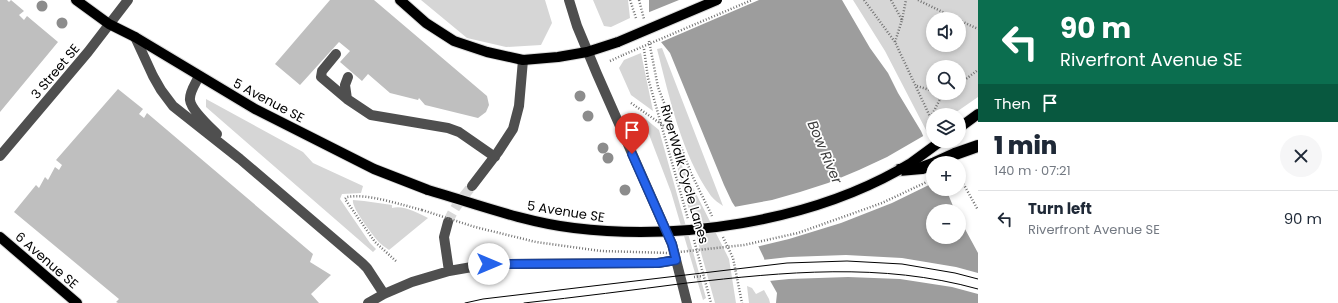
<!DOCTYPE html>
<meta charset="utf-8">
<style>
:root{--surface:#fff;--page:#f6f6f7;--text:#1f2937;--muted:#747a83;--line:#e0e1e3}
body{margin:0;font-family:Poppins,sans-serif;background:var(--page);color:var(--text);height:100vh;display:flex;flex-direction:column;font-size:15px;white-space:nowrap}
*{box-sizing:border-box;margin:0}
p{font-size:13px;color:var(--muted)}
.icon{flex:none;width:22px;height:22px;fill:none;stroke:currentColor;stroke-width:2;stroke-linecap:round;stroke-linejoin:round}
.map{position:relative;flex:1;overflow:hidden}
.details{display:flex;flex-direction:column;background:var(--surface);width:360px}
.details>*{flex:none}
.banner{background:#0b6e4f;color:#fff;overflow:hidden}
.buttons{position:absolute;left:926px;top:12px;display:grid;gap:8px}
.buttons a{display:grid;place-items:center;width:40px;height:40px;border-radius:50%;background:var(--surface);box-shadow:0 2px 6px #0003;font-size:20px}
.pin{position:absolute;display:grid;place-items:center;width:34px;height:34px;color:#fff;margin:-41px -17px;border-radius:50% 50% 50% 0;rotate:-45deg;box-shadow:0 0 4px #0007}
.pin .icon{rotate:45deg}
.me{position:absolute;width:44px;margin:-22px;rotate:90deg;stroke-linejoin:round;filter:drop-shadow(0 0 3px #0008)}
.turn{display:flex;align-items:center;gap:14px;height:84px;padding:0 16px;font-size:18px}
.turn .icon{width:52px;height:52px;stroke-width:2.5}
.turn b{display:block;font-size:28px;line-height:34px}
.then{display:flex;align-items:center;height:38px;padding:0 16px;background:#0003;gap:8px;font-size:15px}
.round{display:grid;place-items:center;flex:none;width:42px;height:42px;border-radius:21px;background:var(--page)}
.headline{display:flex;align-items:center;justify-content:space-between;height:68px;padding:0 16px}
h1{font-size:24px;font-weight:800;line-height:30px}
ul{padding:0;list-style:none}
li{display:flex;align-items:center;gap:12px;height:56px;padding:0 16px;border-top:1px solid var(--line)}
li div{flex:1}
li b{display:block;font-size:15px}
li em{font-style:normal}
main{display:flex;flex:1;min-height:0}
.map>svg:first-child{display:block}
.green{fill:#d6d6d6;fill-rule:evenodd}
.water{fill:#9d9d9d}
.pier{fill:#fff}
.building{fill:#bfbfbf}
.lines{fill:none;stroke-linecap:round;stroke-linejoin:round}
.minor-tunnel{stroke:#d9d9d9;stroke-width:10;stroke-dasharray:10 5;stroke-linecap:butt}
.major-casing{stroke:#dbdbdb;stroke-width:12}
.highway-casing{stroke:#dbdbdb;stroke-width:14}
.path{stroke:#717171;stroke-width:2.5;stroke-dasharray:1 2;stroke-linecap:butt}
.minor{stroke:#4f4f4f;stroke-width:10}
.major{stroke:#000;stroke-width:10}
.highway{stroke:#000;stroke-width:12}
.tram{stroke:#000;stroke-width:1}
.major-bridge-casing{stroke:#dbdbdb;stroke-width:12;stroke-linecap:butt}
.highway-bridge-casing{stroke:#dbdbdb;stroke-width:14;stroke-linecap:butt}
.path-bridge{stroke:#717171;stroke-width:2.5;stroke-dasharray:1 2;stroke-linecap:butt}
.major-bridge{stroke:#000;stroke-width:10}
.highway-bridge{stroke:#000;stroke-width:12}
.tree{fill:#8c8c8c}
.route-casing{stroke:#184099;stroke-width:10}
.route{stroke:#2563eb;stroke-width:7}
.labels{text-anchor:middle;stroke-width:3.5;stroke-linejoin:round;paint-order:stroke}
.street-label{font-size:13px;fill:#000;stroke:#fff}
.water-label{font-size:14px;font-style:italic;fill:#3e3e3e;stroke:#fff}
</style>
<main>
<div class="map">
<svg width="978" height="303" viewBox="0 0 978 303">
<rect width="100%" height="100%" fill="#fff"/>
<path class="green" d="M421,0H545L552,23L541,45L506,47L467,38Z
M593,0H628L630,18L611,27L604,26Z
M853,0H978V97L952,115H933V128L927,132L885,51ZM933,19H959V45H933ZM933,67H959V93H933Z
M662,48L723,206C719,203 714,200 711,196C681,153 670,99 657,49Z
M641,53L653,111L631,95L619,68L624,60Z
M206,99L303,152L313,163L363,186L361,193L342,194L340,199L370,243L376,249L373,252L206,107Z
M642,116L659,130L706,298L703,300L671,192Z
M678,158L729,259L736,303H715L675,159Z
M353,200L364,201L392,205V208C403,205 418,213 428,218L389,250C385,247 380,244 377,240C371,233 351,207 353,200Z
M747,286L752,288L756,294L764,290L769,299L770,303H749Z"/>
<path class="water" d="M649,0H842L870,48L888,73L898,93L921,131L935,163H933V189H946L955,211H933V237H959V218L978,253V303H776L777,293L768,277L764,258L751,231L732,202L724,185L670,53L652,31L649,20Z"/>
<path class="pier" d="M679,0H759L659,43L650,31L647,21V13Z
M925,135L937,163H933V183L892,203L841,223L789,239L756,247L750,231L734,207L772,200L800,192L828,183L859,170L887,157Z
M846,255L902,258L956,267L978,273V294L952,287L900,279L848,277L789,279L769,281L762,260L789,257Z"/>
<path class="building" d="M0,0H7L9,2L11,0L24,11L19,15L24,20L27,16L58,42L0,112Z
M330,0H374L487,96L489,105L486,112L478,118L425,105L419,98L418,100L390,93L368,74L362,81L340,62L350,51L339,42L300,85L275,64Z
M118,89L143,109L139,114L144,118L147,113L313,254L310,262L331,275L311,294L319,303H118L116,302L119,299L14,212L36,185L39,188L45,177L48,180L55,167L59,170L62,165L56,160Z"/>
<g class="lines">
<path class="minor-tunnel" d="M448,222C453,209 463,197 472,186"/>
<g class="major-casing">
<path id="major" d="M76,0L109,24L135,37L255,109L374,169L428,190
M400,0L426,23L454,41L487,52L523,60L558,57L587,52L618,42
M959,128L978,114
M899,170L911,163L941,141
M0,237L77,303"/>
</g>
<g class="highway-casing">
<path id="highway" d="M955,154L978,146
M899,170L922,168L933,164"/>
</g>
<path class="path" d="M630,0L636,18
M639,0L644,19
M864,0L895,42L933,123
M891,0L902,20L895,42
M918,0L957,19
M902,20L906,0
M959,20L978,29
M649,41L658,87L691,173L712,216
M644,49L648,78L688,219
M610,61L623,55
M959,84L978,70
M917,86L933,91
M631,103L677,135
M931,117L943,93
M959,176L978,210
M723,237L733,258L742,303
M694,240L711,303
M396,261L375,242L345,199L347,197C367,193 402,205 422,210
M694,277L703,276"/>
<path class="minor" d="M569,0L577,26L597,74L672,244L687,303
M135,37L153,76L161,90L173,106L240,159L362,263L367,268L384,294
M336,54L322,71L321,77L347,99
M199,76C196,83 189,92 190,100C191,110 210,127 217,134
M348,77L345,85L347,99L371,115L448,128L459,132L495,157
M0,156L88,52L128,0
M472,186L498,152L513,129L519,106L523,60
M448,222L444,237L449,271
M368,303L384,294L412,282L449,271L489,264L658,263L676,260"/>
<use href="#major" class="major"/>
<use href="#highway" class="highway"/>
<path class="tram" d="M465,303L483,299L787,263L847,261L902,264L955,273L978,279
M524,303C578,297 633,290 687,283C785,272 881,262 978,289"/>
<g class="major-bridge-casing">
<path id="major-bridge" d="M618,42L717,0
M428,190C476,204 524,222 574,228C679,241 806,222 899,170"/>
</g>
<g class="highway-bridge-casing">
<path id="highway-bridge" d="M935,163L955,154"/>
</g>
<path class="path-bridge" d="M623,55L752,0
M422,210L475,227L536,242L601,251L670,253L744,245L798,233L882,203L933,179"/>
<use href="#major-bridge" class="major-bridge"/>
<use href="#highway-bridge" class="highway-bridge"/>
</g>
<g class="tree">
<circle cx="42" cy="6" r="5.5"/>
<circle cx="62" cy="23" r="5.5"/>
<circle cx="580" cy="96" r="5.5"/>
<circle cx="588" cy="116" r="5.5"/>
<circle cx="603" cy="148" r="5.5"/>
<circle cx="608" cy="158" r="5.5"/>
<circle cx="625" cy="190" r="5.5"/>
</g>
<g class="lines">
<g class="route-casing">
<path id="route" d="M489,264L658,263L676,260L672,244L632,154"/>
</g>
<use href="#route" class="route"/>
</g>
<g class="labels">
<g class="street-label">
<text transform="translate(55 71) rotate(-50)" y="5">3 Street SE</text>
<text transform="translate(269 100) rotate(28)" y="5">5 Avenue SE</text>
<text transform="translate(685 174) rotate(74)" y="5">RiverWalk Cycle Lanes</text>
<text transform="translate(566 211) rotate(9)" y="5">5 Avenue SE</text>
<text transform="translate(47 260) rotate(41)" y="5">6 Avenue SE</text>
</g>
<g class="water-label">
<text transform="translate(825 152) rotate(67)" y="5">Bow River</text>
</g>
</g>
</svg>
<div class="buttons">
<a><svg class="icon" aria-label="sound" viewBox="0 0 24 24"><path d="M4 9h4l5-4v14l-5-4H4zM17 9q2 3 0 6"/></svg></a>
<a><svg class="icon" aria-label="search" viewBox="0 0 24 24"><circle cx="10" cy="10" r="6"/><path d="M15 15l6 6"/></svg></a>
<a><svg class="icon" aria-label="layers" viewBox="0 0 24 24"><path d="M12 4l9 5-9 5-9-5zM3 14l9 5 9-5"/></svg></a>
<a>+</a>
<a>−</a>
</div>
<div class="pin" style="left:632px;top:154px;background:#d93025"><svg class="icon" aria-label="arrive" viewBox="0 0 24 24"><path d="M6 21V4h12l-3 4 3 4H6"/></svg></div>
<svg class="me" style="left:489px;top:264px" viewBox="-20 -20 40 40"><circle r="19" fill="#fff"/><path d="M0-13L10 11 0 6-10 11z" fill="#2563eb"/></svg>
</div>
<section class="details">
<div class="banner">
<div class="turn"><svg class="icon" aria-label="left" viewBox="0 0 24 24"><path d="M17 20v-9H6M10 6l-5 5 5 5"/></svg><div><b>90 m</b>Riverfront Avenue SE</div></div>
<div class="then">Then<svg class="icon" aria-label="arrive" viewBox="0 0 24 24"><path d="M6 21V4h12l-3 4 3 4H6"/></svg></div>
</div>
<div class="headline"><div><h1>1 min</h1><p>140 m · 07:21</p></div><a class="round"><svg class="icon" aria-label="close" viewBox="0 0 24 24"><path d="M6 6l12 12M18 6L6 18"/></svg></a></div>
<ul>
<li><svg class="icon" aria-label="left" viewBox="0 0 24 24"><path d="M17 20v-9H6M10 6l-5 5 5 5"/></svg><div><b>Turn left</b><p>Riverfront Avenue SE</p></div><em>90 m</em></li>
</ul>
</section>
</main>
